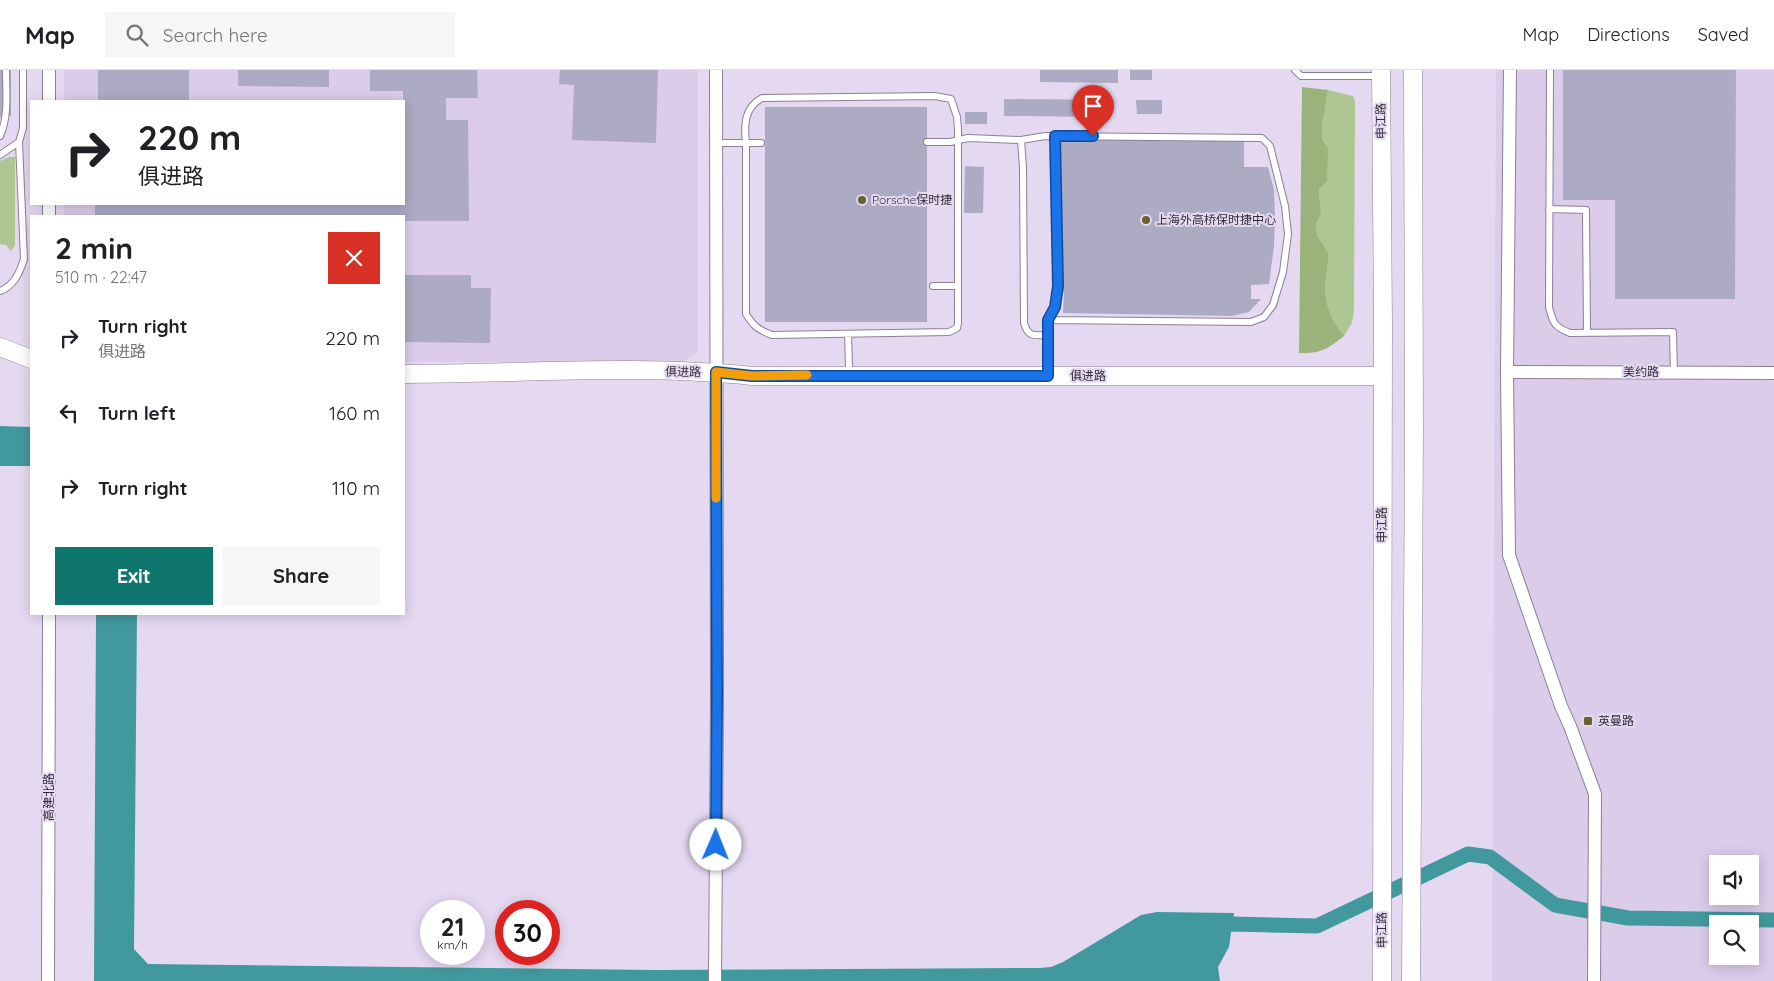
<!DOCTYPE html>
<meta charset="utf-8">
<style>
:root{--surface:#fff;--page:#f6f6f6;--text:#202124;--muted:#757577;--line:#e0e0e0;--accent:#0f766e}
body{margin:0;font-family:Quicksand,"Noto Sans SC",sans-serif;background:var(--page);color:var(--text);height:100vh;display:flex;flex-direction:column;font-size:19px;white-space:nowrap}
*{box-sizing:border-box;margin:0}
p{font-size:16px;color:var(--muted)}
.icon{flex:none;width:28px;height:28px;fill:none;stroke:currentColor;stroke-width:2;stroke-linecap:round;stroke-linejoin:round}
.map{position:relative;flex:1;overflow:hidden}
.details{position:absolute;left:30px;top:145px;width:375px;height:400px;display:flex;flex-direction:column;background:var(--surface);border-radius:0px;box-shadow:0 2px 12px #0003}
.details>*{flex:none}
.guide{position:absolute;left:30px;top:30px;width:375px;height:105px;border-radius:0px;box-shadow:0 2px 12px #0003;background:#fff;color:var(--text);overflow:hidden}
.controls{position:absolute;left:1709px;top:785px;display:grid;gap:10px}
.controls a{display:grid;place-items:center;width:50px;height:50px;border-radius:0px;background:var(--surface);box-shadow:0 2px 12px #0003;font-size:25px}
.speed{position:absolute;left:420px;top:830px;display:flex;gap:10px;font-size:25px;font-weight:700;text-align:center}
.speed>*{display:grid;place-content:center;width:65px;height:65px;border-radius:50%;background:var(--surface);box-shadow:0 2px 12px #0003;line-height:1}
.speed small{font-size:12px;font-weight:400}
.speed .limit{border:8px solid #d22;background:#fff;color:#111}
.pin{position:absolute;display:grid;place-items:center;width:42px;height:42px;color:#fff;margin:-51px -21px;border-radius:50% 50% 50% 0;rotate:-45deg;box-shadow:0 0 5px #0007}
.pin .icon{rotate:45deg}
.me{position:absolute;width:55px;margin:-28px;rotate:1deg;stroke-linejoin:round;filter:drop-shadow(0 0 4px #0008)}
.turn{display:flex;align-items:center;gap:18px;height:105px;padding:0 25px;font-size:22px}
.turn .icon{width:65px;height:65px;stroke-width:2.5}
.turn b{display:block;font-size:35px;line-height:42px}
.round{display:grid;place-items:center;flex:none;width:52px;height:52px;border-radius:0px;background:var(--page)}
.overview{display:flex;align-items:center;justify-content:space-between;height:85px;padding:0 25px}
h1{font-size:30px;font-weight:700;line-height:38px}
.cta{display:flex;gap:10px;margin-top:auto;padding:10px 25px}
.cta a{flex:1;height:58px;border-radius:0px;background:var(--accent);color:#fff;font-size:20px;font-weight:700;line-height:58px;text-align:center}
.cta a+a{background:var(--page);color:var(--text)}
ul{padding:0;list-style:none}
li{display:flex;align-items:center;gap:15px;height:75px;padding:0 25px}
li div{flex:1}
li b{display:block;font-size:19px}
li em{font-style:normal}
header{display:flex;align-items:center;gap:30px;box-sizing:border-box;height:70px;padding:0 25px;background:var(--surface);border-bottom:1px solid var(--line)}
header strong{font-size:24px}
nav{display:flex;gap:28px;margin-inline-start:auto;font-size:18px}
.search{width:350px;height:45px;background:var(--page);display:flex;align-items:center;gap:12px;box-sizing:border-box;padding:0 18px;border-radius:0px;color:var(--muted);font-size:19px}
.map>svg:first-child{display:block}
.built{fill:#dbccea;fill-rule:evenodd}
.green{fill:#aec792}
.forest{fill:#99b37b}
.water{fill:#42999d}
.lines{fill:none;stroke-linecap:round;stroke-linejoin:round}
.canal{stroke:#42999d;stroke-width:15}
.building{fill:#adabc4}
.lane-casing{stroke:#8b8096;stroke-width:8}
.street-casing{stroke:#8b8096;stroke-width:14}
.secondary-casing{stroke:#8b8096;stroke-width:19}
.lane{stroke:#fff;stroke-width:6}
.street{stroke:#fff;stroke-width:12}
.secondary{stroke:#fff;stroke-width:18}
.route-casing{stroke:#114b97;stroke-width:12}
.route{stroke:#1a73e8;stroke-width:9}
.slow{stroke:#f59e0b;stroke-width:9}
.poi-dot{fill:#69612e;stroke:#e5d9f2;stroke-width:2}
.labels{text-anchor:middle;stroke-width:4;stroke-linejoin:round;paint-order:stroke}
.street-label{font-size:12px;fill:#322d36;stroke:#e5d9f2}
.poi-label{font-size:12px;fill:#322d36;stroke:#e5d9f2;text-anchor:start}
</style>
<header>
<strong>Map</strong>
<div class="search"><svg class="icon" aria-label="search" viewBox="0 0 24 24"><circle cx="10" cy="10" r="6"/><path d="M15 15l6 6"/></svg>Search here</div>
<nav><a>Map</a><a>Directions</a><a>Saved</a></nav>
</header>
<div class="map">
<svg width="1774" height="911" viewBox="0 0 1774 911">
<rect width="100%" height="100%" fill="#e5d9f2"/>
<path class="built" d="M64,0H698V282L684,292H404V146H64V134H404V31H64Z
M1496,0H1774V911H1492ZM1718,794H1750V826H1718ZM1718,854H1750V886H1718Z"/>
<path class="green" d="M1328,20L1353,26L1355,31L1354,242L1352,253L1344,266C1321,235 1324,221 1329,184L1317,165L1316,153L1321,143L1319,119L1322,57Z
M9,87H15V175L11,181L6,175L0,174V91Z"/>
<path class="forest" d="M1302,17L1328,20L1322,57V70L1328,78L1327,111L1319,119L1321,144L1316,153L1317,165L1329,184C1324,221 1321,235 1344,266C1327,279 1321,284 1299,283Z"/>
<path class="water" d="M0,356L31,357V396H0Z
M96,544H137L134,879L148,894L653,900L1040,898L1051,897L1063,892L1141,845L1157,842L1234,843L1229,877L1218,897L1220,911H94Z"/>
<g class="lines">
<path class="canal" d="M1215,856L1233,854L1317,856L1468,784L1490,787L1555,835L1628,848L1774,850"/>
</g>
<path class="building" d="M0,0H11V46L0,47Z
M98,0H189V31H98Z
M238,0H329V17L238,16Z
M370,0H477L478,28H446V50H468L469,151H404V146H95V134H404L403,21H370Z
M560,0H658L656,73L572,70L574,15L559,14Z
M1040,0H1118V13L1040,12Z
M1130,0H1152V10H1130Z
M1563,0H1736L1735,229H1615V130H1563Z
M1004,29L1110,30V47L1004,46Z
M1136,30H1162V44H1137Z
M765,37H927V252H765Z
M965,42H987V54H965Z
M1060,68H1244V97H1268L1274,120L1275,147L1274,176L1269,214L1251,215V229H1261L1249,242L1232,246L1063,243L1064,223L1060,213Z
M965,96L984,97L983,143H964Z
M404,205H471V218H491L490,273L404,272Z"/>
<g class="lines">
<g class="lane-casing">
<path id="lane" d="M1295,0L1301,6H1379
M1550,0L1549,237C1553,254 1555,257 1570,263L1673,262L1674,303
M935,26L951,29L957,47L958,59V253L957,258L949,262L772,265C759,260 754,257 746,244V73C744,55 744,38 762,28Z
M0,66C9,46 6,22 6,0
M1021,70L1023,98L1024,253C1028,268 1035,265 1048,265
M927,72H950L968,68L1021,70L1045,66L1262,68L1270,76L1285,136L1288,164L1283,202L1273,235L1264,247L1251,252L1048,250V305
M716,73H761
M0,85L19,72L23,58V0
M1549,139L1586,140L1587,263
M933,216H958
M0,221C14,216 20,202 24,189L19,72
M1048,250L1055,237L1058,216L1055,66
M848,264L849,298"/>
</g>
<g class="street-casing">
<path id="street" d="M1510,0L1507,302L1509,485L1561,636L1570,656L1595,724L1594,911
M49,31V0
M49,146V134
M1507,302L1774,303
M48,911L49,544
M715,911L717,624L716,0"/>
</g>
<g class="secondary-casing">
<path id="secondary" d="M1381,0L1383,254L1382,911
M0,277L31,289
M404,304C519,304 637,294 752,306H1382
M1411,911L1414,361L1413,0"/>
</g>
<use href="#lane" class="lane"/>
<use href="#street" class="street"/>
<use href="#secondary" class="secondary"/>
</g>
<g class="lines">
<g class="route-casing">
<path id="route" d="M716,775L717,624L716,302L752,306H1048V250L1055,237L1058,216L1055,66H1093"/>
</g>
<use href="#route" class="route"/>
<path class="slow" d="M716,428V302L752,306L807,305"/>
</g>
<g class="poi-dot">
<circle cx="862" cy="130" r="5"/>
<circle cx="1146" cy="150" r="5"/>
<rect x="1583" y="646" width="10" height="10" rx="2.5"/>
</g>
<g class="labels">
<g class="street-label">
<text transform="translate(1381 51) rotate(-91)" y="4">申江路</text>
<text transform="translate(683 302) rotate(1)" y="4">俱进路</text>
<text x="1641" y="306">美约路</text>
<text x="1088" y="310">俱进路</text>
<text transform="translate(1382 455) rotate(-90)" y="4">申江路</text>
<text transform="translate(49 727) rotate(-90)" y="4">高建北路</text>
<text transform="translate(1382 860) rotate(-91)" y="4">申江路</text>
</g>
<g class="poi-label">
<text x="872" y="134">Porsche保时捷</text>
<text x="1156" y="154">上海外高桥保时捷中心</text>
<text x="1598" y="655">英曼路</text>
</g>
</g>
</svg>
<div class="controls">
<a><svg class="icon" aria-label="sound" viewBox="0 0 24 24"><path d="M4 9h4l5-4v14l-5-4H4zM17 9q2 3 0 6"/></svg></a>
<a><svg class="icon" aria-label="search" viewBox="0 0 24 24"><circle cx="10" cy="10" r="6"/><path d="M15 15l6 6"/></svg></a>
</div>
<div class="speed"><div>21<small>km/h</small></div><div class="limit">30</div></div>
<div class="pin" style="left:1093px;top:66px;background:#d93025"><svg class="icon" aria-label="arrive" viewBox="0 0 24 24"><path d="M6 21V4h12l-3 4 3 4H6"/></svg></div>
<svg class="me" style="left:716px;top:775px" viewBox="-20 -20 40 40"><circle r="19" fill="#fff"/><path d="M0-13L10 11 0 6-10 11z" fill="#1a73e8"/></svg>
<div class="guide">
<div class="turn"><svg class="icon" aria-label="right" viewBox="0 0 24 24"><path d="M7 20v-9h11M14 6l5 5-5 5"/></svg><div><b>220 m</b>俱进路</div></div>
</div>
<section class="details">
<div class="overview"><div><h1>2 min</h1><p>510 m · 22:47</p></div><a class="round" style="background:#d93025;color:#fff"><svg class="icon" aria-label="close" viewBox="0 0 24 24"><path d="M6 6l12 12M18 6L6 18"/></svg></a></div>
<ul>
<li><svg class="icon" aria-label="right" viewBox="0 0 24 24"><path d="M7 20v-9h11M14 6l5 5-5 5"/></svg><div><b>Turn right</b><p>俱进路</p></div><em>220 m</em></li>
<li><svg class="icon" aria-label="left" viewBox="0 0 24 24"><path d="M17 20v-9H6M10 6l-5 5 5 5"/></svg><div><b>Turn left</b></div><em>160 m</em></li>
<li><svg class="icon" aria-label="right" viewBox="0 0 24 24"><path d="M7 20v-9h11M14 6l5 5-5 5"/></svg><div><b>Turn right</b></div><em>110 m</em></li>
</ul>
<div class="cta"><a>Exit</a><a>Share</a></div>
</section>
</div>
